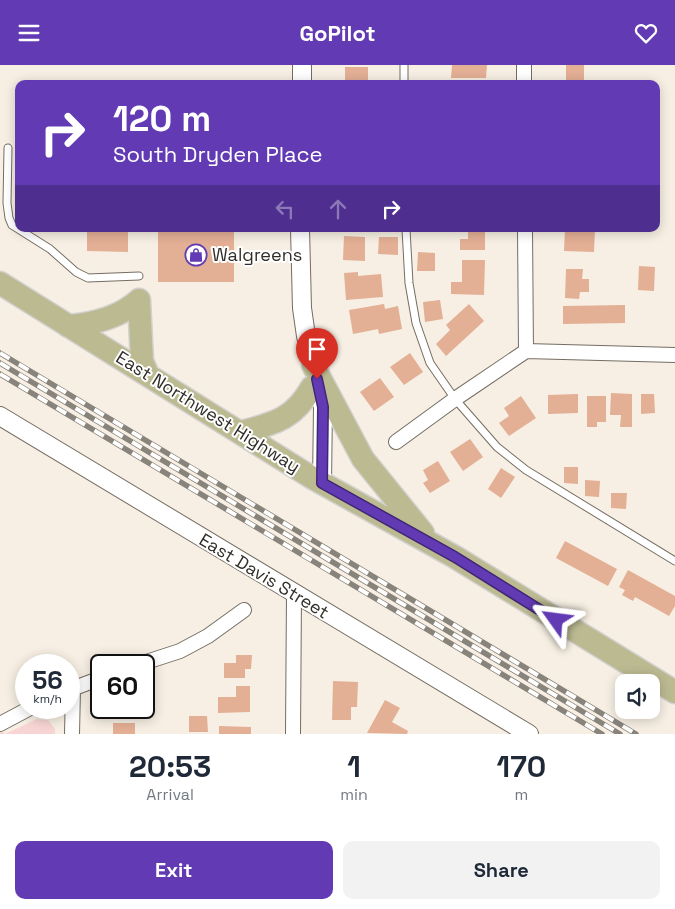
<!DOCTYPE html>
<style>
:root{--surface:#fff;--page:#f2f2f3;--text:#1f2937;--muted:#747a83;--accent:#623bb4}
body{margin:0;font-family:"Space Grotesk",sans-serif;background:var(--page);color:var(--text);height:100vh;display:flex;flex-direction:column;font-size:19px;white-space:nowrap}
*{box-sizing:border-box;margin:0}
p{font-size:16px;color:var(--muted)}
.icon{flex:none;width:28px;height:28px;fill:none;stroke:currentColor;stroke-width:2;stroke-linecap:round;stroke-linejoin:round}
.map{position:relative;height:669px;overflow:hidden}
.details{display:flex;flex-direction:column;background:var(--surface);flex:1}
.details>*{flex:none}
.guide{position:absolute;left:15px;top:15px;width:645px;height:152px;border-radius:10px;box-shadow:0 2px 12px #0003;background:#623bb4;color:#fff;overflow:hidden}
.buttons{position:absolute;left:615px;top:609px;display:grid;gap:10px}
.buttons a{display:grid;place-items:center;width:45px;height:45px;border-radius:10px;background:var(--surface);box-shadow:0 2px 12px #0003;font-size:25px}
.speed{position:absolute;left:15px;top:589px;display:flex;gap:10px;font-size:25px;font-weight:700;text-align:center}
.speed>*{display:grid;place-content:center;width:65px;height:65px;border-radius:50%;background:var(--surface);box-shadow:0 2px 12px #0003;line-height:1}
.speed small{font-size:12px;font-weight:400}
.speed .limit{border:2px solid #111;border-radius:8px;background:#fff;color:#111}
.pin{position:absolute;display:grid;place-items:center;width:42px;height:42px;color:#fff;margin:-51px -21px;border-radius:50% 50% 50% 0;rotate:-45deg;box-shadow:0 0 5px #0007}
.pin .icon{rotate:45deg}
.me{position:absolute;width:55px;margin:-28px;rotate:301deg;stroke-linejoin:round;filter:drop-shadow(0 0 4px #0008)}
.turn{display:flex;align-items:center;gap:18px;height:105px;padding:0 15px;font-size:22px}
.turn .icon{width:65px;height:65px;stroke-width:2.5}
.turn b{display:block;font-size:35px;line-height:42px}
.lanes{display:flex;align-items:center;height:48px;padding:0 15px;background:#0003;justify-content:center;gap:25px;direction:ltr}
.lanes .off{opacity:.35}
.eta{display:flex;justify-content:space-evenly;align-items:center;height:85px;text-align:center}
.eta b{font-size:30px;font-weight:600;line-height:35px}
.action{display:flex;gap:10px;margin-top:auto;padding:10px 15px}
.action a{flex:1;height:58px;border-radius:10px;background:var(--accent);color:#fff;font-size:20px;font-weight:600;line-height:58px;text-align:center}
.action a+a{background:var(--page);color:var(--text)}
header{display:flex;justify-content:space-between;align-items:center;height:65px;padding:0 15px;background:var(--accent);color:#fff;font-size:22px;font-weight:600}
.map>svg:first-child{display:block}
.green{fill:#f8d5d5}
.building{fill:#e3af95}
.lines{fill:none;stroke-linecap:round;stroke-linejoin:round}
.service-casing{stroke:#746d62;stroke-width:9}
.minor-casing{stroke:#746d62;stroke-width:16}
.tertiary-casing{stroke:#746d62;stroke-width:20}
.primary-casing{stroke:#d2d1d0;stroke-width:25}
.service{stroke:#fff;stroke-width:7}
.minor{stroke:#fff;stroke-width:14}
.tertiary{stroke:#fff;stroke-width:18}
.primary{stroke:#bcba91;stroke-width:22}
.rail-casing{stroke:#88837b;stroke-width:5.5}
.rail{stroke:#fff;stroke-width:4;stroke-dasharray:11;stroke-linecap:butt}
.route-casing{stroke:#402675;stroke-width:12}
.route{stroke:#623bb4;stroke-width:9}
.labels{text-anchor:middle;stroke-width:4;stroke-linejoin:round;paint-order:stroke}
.poi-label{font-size:18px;fill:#312e29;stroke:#fff;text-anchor:start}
.street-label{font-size:18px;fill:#312e29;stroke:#fff}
</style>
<header><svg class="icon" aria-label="menu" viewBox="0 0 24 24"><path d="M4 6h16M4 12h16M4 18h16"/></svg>GoPilot<svg class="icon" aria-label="heart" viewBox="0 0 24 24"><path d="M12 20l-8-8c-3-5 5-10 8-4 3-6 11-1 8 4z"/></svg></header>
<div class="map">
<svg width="675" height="669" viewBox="0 0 675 669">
<rect width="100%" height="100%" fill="#f7efe3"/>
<path class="green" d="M37,654L48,655L55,664V669H0V665L5,669Z"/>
<path class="building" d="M452,0H487L486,13H451Z
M566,0H584V19H566Z
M345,2H368V19H345Z
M87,164H128V187L87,186Z
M158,164H234V217H158Z
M342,164H379V167H342Z
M468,164H485V185H460V174H468Z
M565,164H595L594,187L564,186Z
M344,171L365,172V196L343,195Z
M379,172H398V190L378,189Z
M418,187L435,188V206H417Z
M462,195H485L484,230L451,229V217H462Z
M639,201L655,202L654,226L638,225Z
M566,204H583L582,214H589V227H580L579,234L565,233Z
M358,207V211L381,209L383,232L346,235L344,208Z
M440,235L443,254L425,257L423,237Z
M384,239L385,244L398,241L402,264L379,269L378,264L353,269L349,245Z
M469,239L484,256L446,291L436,279L450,265L446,260Z
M625,240V258L563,259V241Z
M410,288L423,307L404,320L390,302Z
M380,313L394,332L374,346L360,327Z
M611,328L632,329V362H620L621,350H610Z
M578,329V348L548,349V330Z
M641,329H654L655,348L641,349Z
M521,331L536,353L509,371L499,358L509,351L504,343Z
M587,331H606V357H597V362H587Z
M470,374L483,392L463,406L450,387Z
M438,396L450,416L430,428L423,418L428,415L423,405Z
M564,402H578V419L564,418Z
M501,403L515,412L501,433L488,424Z
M585,415L600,416L599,432L585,431Z
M611,428H627L626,444L611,443Z
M565,476L617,504L608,521L556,493Z
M628,505L675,531V541L669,551L635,532L633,536L622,530L625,525L619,522Z
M236,590H252L251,604H245V613H224V598H236Z
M333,616L358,617L357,642H351V655H332Z
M236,621H250V647L218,648V632H236Z
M385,635L400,643L392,657L408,666L407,669L367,668Z
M121,642H142L141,653H121Z
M189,651H207L208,667H189Z
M113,658H135V669H113Z
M219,661L251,662V669H219Z"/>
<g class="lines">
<g class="service-casing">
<path id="service" d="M404,0V19
M8,83L7,138L9,153L12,160L50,184L76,207L88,213L139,211
M406,164L409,218L416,258L430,298L455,334L497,382L526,405L675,496"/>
</g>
<g class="minor-casing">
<path id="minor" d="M524,0V19
M525,164L526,286
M396,377L455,334L526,286L675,290
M137,600L180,586L208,571L244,545
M69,625L101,613
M0,659L32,642
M72,669L73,623
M293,669L294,529"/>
</g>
<g class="tertiary-casing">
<path id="tertiary" d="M302,19V0
M300,164L302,243L306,271L323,342L322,418
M0,351L529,669"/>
</g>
<g class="primary-casing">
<path id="primary" d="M0,218L311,412L455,492L675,627
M139,235L142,296L148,310
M68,261C94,259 119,253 139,235
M313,300L363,394L423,468
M242,367C275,358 294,354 312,322"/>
</g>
<use href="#service" class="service"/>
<use href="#minor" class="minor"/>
<use href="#tertiary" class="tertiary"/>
<use href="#primary" class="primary"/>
<g class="rail-casing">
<path id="rail" d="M0,288L636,669
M0,298L620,669
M0,309L602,669"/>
</g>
<use href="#rail" class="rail"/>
</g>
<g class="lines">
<g class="route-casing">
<path id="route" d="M317,314L323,342L322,418L455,492L556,555"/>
</g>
<use href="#route" class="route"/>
</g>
<defs>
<g id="shop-ring" transform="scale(1.125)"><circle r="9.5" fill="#fff" stroke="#623bb4" stroke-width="1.5"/><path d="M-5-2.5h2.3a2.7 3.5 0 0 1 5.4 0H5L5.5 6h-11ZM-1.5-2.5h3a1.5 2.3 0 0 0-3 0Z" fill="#623bb4"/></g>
</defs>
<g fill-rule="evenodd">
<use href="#shop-ring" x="196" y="190"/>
</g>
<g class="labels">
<g class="poi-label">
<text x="212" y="196">Walgreens</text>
</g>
<g class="street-label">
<text transform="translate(208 347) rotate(32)" y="6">East Northwest Highway</text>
<text transform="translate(264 511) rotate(31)" y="6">East Davis Street</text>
</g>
</g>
</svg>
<div class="buttons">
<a><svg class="icon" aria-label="sound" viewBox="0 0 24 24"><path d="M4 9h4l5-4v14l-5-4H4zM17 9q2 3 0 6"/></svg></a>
</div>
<div class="speed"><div>56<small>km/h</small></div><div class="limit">60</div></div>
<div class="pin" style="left:317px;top:314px;background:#d93025"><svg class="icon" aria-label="arrive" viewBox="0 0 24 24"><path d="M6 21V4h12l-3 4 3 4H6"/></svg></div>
<svg class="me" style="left:556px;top:555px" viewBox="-20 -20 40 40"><path d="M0-17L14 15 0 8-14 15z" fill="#623bb4" stroke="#fff" stroke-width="4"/></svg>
<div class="guide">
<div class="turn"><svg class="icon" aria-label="right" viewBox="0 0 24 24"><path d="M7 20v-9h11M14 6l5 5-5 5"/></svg><div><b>120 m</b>South Dryden Place</div></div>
<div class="lanes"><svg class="icon off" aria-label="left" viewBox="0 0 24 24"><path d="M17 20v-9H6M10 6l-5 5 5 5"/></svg><svg class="icon off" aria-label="ahead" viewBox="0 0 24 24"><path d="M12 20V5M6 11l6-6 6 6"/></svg><svg class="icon" aria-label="right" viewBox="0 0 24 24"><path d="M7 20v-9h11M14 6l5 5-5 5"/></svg></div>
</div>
</div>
<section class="details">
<div class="eta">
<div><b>20:53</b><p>Arrival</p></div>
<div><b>1</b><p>min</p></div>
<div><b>170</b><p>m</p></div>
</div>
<div class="action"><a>Exit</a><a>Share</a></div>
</section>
